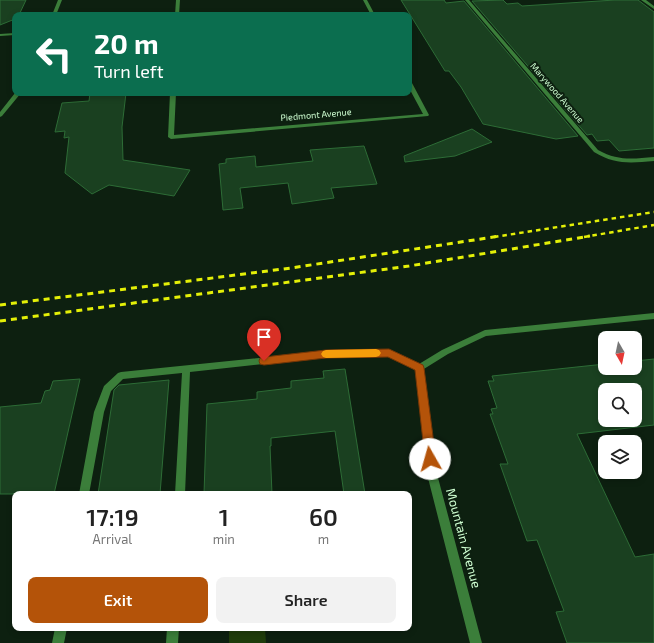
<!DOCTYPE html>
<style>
:root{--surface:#fff;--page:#f2f2f2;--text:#222;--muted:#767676;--accent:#b45309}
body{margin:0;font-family:"Exo 2",sans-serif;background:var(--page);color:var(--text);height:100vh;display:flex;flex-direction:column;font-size:15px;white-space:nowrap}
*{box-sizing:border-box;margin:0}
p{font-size:13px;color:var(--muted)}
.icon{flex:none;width:22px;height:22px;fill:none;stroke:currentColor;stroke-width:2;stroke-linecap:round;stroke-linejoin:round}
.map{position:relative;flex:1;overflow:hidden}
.side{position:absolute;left:12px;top:491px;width:400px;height:140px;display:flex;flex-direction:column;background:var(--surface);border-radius:8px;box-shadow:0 2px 6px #0003}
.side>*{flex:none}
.top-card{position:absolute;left:12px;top:12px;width:400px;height:84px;border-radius:8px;box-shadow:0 2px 6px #0003;background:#0b6e4f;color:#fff;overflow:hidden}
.needle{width:26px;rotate:171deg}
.buttons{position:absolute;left:598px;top:331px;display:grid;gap:8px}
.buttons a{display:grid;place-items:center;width:44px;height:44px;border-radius:8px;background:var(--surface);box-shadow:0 2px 6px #0003;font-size:20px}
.pin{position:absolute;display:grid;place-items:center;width:34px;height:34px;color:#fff;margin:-41px -17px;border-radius:50% 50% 50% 0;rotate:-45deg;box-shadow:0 0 4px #0007}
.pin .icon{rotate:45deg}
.me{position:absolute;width:44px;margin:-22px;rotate:353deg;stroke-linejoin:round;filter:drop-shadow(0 0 3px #0008)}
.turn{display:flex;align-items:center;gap:14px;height:84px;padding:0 16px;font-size:18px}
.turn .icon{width:52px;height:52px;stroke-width:2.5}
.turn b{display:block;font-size:28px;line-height:34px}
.eta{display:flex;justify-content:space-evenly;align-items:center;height:68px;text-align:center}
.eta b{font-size:24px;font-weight:600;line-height:28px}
.cta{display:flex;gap:8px;margin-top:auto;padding:8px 16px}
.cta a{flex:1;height:46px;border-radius:8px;background:var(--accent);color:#fff;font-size:16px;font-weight:600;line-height:46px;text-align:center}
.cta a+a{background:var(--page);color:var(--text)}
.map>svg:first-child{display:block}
.water{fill:#1f3c0b}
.building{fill:#1a4020;stroke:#2d6c36;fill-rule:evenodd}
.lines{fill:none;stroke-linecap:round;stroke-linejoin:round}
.service{fill:#3b7e3a;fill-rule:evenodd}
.minor{fill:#3b7e3a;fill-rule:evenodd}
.rail-far1{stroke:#e4f007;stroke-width:2.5;stroke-dasharray:4.5 4;stroke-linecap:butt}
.rail{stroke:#e4f007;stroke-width:3;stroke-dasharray:6 5;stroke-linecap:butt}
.route{fill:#b45309;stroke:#753606}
.slow{fill:#f59e0b}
.labels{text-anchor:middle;stroke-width:4;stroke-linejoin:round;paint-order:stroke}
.far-street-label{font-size:9px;fill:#cefed1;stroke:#0d2010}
.near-street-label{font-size:13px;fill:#cefed1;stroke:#0d2010}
</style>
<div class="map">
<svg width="654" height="643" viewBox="0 0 654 643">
<rect width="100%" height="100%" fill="#0d2010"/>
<path class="water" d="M229,628H265L266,643H229Z"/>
<path class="building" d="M0,0H26L19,15H15V19L0,25Z
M401,0H444L446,3L464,1L578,136L556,139L483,124L461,87L449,71H445Z
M503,0L507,4L518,3L522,6L615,0H638L654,12V148L619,151L609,140L597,141L592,134L587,135L472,1Z
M90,93H126L122,127L123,160L190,170L174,196L109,185L92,194L65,173L69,137L64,138L65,131L55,132L62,103L89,101Z
M472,129L492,142L455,156L405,162L404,156Z
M364,146L377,184L331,188L334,198L292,204L288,183L240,188L243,208L223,210L219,164L226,163V159L255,156L256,167L313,161L310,150Z
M654,359V425L577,434L635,557L654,554V643H567L556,612L564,611L537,540L527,541L500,464H508L490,414H493L491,409L497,408L488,381H494L492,376L605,364V368H635V361ZM605,390H635V420H605Z
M345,369L365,494H344L335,431L271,438V446H270L272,494H204L207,404L257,399V392L291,388V381L324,378L323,371Z
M80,379L54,494H0V407L41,403L45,391L50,390L53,381Z
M169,380L160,494H98L114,390L119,385Z"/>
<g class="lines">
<path class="service" d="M654,313V319L486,336L448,354L419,372L388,356L326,357L190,372L185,494H175L182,373L123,379L111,391L104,412L89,494H79L94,412L104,386L118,373L121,372L326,351L389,350L419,364L442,350L485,330Z
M55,628H67L64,643H52Z
M167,628H179L178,643H166Z"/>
<path class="minor" d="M58,0H62L56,15H52Z
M176,0H180L179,15H175Z
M363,0H367L375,15H371Z
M465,0H469L598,150C618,161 632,159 654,157V161C631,163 615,165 594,152Z
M641,0H646L654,6V9Z
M15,33V35L0,36V34Z
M409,81L412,83L429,115L428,116L171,139L168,137L170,93H176L174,135L423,114L409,88Z
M15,93H21L2,116L0,117V112Z
M419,364L422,366L423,368L437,474L482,643H470L427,474L415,368L416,366Z"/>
<path class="rail-far1" d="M494,237L654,212
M584,237L654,225"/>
<path class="rail" d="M0,305L291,268L500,236
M0,321L409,266L590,236"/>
</g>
<path class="route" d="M389,349L423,365L424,368L436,459L434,462L430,464L427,462L425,459L415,370L388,357L326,358L264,365L260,364L259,361L260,358L264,357L326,350Z"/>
<path class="slow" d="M376,349L379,350L381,353L379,356L376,357L326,358L323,357L321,354L323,351L326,350Z"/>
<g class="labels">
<g class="far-street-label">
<text transform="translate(557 93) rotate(49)" y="3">Marywood Avenue</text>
<text transform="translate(316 115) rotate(-5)" y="3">Piedmont Avenue</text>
</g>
<g class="near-street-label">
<text transform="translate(464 538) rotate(75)" y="5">Mountain Avenue</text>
</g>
</g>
</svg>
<div class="buttons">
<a><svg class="needle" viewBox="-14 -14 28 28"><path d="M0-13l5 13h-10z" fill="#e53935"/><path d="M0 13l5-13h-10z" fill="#767676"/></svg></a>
<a><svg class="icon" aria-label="search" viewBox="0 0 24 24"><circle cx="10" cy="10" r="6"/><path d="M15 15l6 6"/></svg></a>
<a><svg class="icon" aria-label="layers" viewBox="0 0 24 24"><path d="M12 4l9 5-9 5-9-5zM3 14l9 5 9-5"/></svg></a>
</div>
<div class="pin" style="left:264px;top:361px;background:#d93025"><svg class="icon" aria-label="arrive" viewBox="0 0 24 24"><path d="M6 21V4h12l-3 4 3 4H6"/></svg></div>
<svg class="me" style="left:430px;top:459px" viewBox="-20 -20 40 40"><circle r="19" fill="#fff"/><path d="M0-13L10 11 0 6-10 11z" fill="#b45309"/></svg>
<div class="top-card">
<div class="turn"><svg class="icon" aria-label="left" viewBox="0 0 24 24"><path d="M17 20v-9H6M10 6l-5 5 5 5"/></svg><div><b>20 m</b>Turn left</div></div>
</div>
<section class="side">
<div class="eta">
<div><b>17:19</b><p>Arrival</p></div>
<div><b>1</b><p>min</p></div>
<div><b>60</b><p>m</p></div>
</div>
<div class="cta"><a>Exit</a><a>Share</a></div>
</section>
</div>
